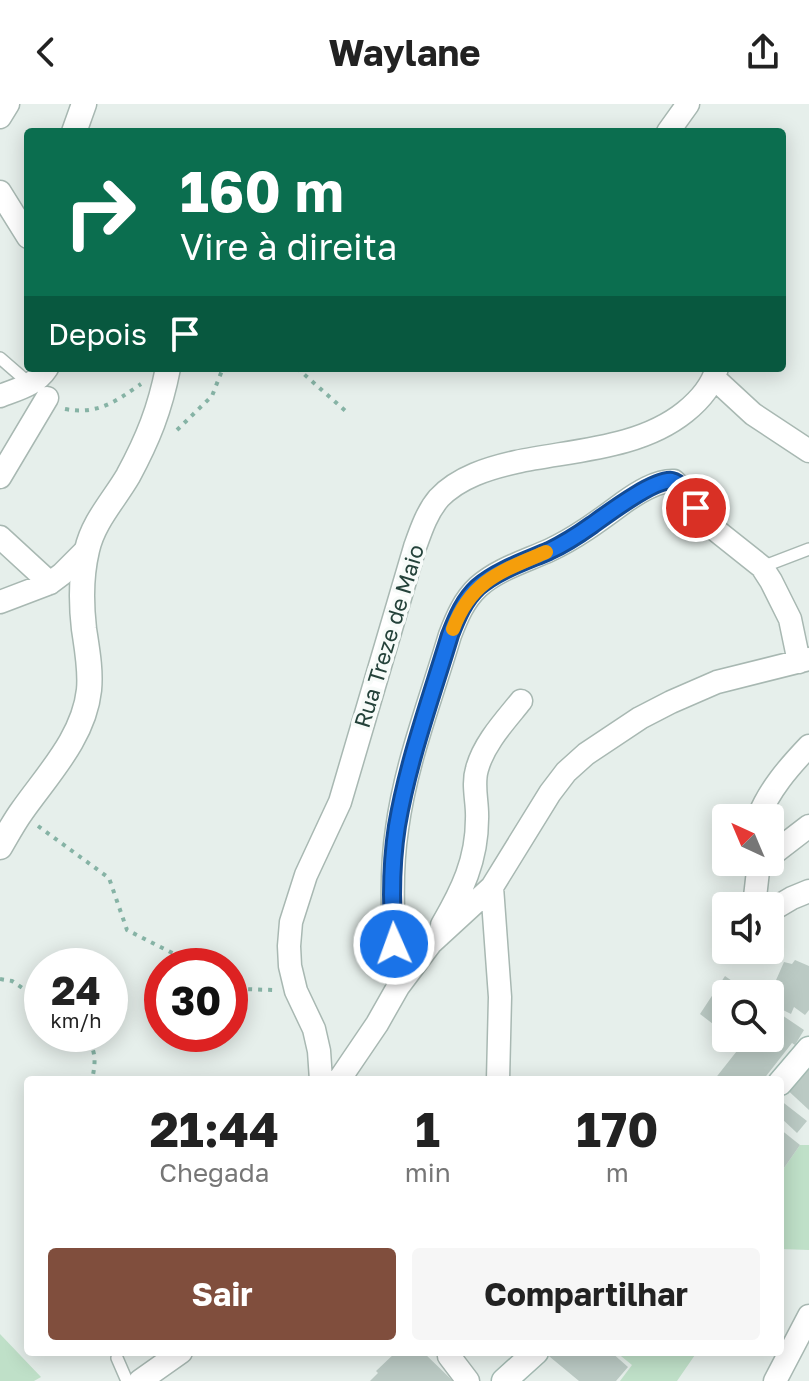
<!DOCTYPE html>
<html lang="pt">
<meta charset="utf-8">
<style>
:root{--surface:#fff;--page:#f6f6f6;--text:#222;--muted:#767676;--accent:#804e3d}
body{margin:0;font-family:"Golos Text",sans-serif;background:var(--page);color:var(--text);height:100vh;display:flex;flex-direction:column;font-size:30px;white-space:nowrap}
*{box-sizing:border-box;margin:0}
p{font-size:26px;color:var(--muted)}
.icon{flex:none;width:44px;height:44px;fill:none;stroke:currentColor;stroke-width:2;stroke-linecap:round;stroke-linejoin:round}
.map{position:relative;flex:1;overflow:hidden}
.side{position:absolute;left:24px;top:972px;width:760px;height:280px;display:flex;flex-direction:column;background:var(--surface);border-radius:8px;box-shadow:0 4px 20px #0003}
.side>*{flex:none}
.guide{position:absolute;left:24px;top:24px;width:762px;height:244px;border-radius:8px;box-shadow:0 4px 20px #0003;background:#0b6e4f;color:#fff;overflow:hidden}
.needle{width:52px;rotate:316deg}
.fabs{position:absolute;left:712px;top:700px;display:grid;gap:16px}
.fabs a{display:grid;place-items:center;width:72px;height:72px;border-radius:8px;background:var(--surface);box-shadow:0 4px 20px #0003;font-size:40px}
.speed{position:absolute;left:24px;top:844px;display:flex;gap:16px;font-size:40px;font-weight:700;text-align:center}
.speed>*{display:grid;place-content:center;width:104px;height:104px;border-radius:50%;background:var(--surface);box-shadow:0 4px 20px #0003;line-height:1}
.speed small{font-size:20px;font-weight:400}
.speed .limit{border:12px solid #d22;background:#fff;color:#111}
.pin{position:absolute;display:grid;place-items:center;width:68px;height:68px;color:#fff;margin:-34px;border:4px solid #fff;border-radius:50%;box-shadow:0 2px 8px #0007}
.me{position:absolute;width:88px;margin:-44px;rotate:358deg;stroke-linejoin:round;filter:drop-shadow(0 0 6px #0008)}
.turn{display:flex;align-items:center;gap:28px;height:168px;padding:0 24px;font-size:36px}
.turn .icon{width:104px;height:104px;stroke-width:2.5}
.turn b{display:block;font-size:56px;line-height:68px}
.then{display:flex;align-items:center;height:76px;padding:0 24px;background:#0003;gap:16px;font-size:30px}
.eta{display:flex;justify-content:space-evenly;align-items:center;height:136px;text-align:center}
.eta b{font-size:48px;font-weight:700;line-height:56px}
.button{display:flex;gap:16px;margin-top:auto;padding:16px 24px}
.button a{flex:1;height:92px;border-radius:8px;background:var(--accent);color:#fff;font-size:32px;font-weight:700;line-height:92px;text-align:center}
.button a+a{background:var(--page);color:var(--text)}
header{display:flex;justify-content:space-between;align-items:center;height:104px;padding:0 24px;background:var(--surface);font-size:36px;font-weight:700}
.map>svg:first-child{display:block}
.green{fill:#bfe0c8}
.building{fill:#bbcac4}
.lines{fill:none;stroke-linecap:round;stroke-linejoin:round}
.service-casing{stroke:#a8b8b2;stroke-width:14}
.minor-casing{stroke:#a8b8b2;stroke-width:25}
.tertiary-casing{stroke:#a8b8b2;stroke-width:27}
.secondary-casing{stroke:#a4bbb3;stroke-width:27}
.path{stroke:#86b3a5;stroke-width:4;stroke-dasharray:4 6;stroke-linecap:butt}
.service{stroke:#fff;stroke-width:11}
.minor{stroke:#fff;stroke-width:22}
.tertiary{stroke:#fff;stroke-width:24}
.secondary{stroke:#fff;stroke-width:24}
.route-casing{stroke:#114b97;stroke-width:20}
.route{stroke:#1a73e8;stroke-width:14}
.slow{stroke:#f59e0b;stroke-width:14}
.labels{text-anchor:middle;stroke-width:7;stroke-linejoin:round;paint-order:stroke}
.street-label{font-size:22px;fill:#24423a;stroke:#f7fbf9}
</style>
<header><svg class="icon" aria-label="back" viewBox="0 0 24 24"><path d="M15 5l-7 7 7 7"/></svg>Waylane<svg class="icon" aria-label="share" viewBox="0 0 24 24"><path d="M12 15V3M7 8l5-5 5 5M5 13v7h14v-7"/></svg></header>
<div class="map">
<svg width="809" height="1277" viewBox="0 0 809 1277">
<rect width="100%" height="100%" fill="#e6efeb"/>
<path class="green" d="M800,1041H809V1146L780,1145V1066L782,1063L784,1064Z
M0,1230L41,1273L34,1277H0Z
M616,1248H697L677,1277H620L632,1261Z"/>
<path class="building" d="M795,856L809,862V906L805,911L794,903L791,910L775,902L782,886L773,883L784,858L792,860Z
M725,872L745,886L742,890H726V930L700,910Z
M770,903L804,926L795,941L792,939L763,976H714L744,938L738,934H770Z
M809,952V1006L782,981Z
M780,996L807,1017L797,1029L780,1013Z
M780,1025L800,1041L784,1064L782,1063L780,1066Z
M396,1248H423L453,1277H370L378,1269L376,1267Z
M544,1248H611L628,1263L616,1277H579Z"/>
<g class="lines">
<g class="service-casing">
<path id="service" d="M0,254L30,280
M762,463L809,445
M117,1254L127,1277"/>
</g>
<g class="minor-casing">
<path id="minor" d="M0,13L8,0
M668,28L688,0
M0,88L28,133
M714,274L753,310L809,347
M0,292C18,285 36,281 47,264
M0,373L47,294
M0,433L50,479
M0,498L50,479L62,470L87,445
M758,714C769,686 788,664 809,642
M770,752L809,722
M492,783L500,893L498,976
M754,802L759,758
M770,807L792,794L809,787
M442,821C462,787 477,756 477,715C478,699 472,681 477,665C484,639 505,617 521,597
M398,883C394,831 389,778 397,725C406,658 431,595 450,531C457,513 464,496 478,483C498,465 526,457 550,446C576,434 600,416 623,399C637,389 657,376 674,377L678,381L708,420L762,463L771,477L790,515L799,558
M321,976L319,947L314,925L296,887L290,862L289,842L291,818L306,771L340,698L415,443C421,426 427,408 439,394C459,373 489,364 516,358C572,346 639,345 685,308C700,296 712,282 717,264
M339,976L377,920L398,883L431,839L492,783L550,689L566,668L586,650L640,614L671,598L717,578L809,555
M450,1248L449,1252L468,1277
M140,1277L181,1248
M775,1277L809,1212"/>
</g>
<g class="tertiary-casing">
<path id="tertiary" d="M74,28L84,0
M0,743C7,731 14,718 22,707C48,670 84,633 89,586C91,566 87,545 84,525C81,499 81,471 87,446C93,418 114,396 128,372C148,335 160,305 168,264"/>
</g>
<g class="secondary-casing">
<path id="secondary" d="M780,979L809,945
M504,1277L536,1248"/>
</g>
<path class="path" d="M297,264L349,310
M65,305C97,311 115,298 141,280
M177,326L212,292L223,264
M38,722L109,774L127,826L198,862
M0,875L12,877L42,897
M230,878L242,885L274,886
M82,930C97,944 96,957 92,976
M28,1112L26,1115L28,1117"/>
<use href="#service" class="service"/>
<use href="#minor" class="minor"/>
<use href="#tertiary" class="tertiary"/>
<use href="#secondary" class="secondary"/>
</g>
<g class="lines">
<g class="route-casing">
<path id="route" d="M394,840C391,801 391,760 397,722C408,657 431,594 450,531C457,513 464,496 478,483C498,466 526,457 549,447C564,440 578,431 592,421C606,411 655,374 672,377C682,379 690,396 696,404"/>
</g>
<use href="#route" class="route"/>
<path class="slow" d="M453,525C471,476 502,467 546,448"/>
</g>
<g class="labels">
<g class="street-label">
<text transform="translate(389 532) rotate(-73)" y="8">Rua Treze de Maio</text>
</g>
</g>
</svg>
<div class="fabs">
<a><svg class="needle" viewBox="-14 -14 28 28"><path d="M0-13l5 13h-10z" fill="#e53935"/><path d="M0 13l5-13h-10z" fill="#767676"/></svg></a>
<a><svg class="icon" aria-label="sound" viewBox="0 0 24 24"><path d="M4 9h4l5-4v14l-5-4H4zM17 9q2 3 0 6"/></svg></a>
<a><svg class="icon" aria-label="search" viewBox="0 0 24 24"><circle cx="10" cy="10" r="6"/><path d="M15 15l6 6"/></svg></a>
</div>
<div class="speed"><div>24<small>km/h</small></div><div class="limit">30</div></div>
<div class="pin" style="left:696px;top:404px;background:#d93025"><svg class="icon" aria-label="arrive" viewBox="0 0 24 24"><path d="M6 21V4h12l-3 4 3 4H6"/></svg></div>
<svg class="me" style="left:394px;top:840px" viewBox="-20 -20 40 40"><circle r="17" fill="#1a73e8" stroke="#fff" stroke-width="3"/><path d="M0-11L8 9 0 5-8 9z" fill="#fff"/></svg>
<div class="guide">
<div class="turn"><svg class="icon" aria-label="right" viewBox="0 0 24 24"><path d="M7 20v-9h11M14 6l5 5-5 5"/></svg><div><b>160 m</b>Vire à direita</div></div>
<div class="then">Depois<svg class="icon" aria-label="arrive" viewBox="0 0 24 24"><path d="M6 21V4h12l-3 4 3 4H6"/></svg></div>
</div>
<section class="side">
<div class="eta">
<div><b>21:44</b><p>Chegada</p></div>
<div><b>1</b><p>min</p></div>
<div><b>170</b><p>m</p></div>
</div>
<div class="button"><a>Sair</a><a>Compartilhar</a></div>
</section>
</div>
